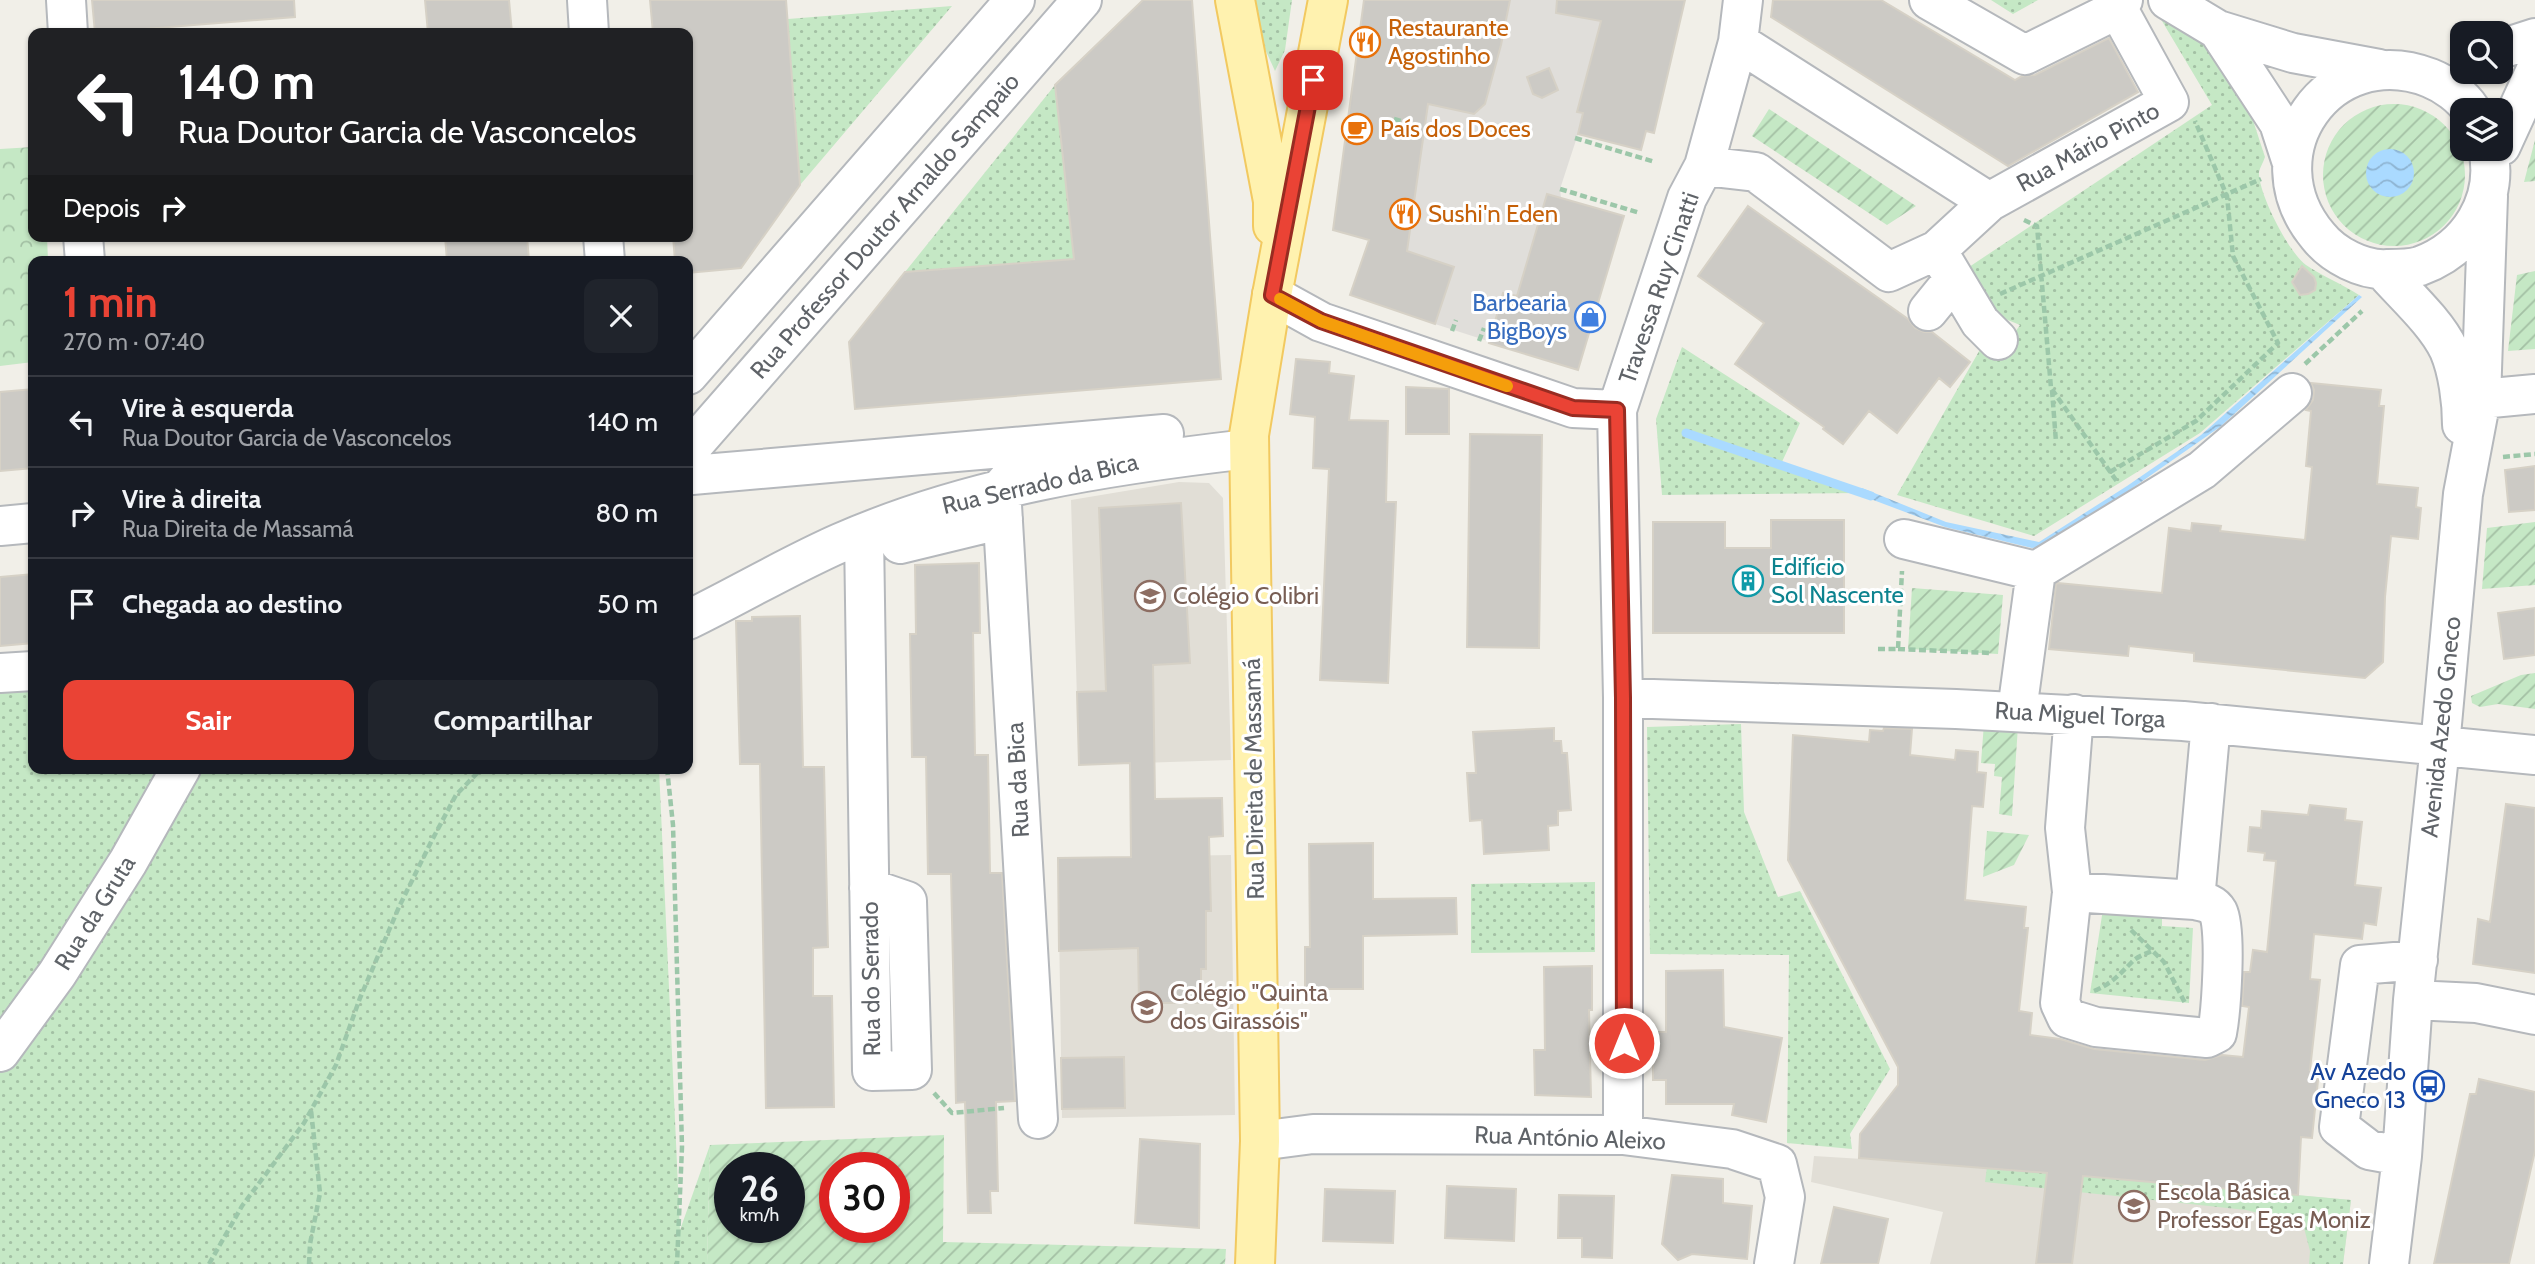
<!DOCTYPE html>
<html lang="pt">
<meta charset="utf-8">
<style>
:root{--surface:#171b24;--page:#20242c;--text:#f1f3f6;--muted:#9ea1a6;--line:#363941;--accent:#ea4335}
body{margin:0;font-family:Cabin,sans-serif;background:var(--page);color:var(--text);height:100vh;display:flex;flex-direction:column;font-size:26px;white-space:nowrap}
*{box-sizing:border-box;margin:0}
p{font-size:23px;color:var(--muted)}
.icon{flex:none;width:38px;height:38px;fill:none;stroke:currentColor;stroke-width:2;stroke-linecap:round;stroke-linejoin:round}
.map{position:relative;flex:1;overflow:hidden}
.drawer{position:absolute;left:28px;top:256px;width:665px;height:518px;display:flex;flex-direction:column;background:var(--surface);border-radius:14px;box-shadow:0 2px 5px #0004}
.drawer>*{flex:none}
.guide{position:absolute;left:28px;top:28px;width:665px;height:214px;border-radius:14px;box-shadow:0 2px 5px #0004;background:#202124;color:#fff;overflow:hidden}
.tools{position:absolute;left:2450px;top:21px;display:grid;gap:14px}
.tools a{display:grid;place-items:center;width:63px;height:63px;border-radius:14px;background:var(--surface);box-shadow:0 2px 5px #0004;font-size:35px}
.speed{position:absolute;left:714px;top:1152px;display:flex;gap:14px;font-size:35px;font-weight:700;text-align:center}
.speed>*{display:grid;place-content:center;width:91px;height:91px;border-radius:50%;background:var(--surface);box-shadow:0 2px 5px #0004;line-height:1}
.speed small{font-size:18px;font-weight:400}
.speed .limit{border:10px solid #d22;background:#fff;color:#111}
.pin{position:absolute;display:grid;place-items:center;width:60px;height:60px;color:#fff;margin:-30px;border-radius:14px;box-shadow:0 4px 10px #0006}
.me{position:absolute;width:77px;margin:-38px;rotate:0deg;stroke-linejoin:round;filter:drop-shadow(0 0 5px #0008)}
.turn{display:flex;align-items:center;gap:24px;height:147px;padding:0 35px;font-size:32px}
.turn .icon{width:91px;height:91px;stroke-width:2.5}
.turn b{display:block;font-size:49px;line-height:60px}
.then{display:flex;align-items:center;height:66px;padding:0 35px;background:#0003;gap:14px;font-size:26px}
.round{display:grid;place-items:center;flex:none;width:74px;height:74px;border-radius:14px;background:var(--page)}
.headline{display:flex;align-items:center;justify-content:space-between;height:119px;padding:0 35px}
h1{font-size:42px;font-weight:800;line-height:52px;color:var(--accent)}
.cta{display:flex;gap:14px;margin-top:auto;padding:14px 35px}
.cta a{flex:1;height:80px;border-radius:14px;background:var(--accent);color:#fff;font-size:28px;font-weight:800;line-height:80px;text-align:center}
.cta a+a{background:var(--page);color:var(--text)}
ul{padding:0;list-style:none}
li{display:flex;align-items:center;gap:21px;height:91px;padding:0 35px;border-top:2px solid var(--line)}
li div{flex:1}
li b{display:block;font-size:26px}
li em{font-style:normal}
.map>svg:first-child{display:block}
.industrial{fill:#e0deda}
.education{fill:#e1ded6}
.grass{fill:url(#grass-dots)}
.forest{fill:url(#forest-crowns)}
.garden{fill:url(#garden-furrows);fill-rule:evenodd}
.water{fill:url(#water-waves)}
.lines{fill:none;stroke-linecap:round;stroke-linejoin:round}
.stream{stroke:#aadaff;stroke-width:9}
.building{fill:#cccac5;stroke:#d6d1c6;stroke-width:2}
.minor-casing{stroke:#b5b8bc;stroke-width:42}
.major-casing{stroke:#f2c960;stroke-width:42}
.path{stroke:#9cc7a9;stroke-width:4.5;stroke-dasharray:7 3.5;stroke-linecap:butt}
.minor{stroke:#fff;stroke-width:38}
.major{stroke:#fff2af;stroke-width:38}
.route-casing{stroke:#982c22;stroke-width:18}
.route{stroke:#ea4335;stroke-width:12}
.slow{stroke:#f59e0b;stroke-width:12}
.labels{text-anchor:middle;stroke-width:6;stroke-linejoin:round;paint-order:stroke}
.food-label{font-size:24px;fill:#c56008;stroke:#fff;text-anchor:start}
.street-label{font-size:24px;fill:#5f6368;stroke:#fff}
.shop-label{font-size:24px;fill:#366cbe;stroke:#fff;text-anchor:end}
.culture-label{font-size:24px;fill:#0d838f;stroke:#fff;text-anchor:start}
.education-label{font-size:24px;fill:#785e54;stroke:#fff;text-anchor:start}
.transit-label{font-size:24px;fill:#164399;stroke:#fff;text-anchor:end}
</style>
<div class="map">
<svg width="2535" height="1264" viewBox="0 0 2535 1264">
<defs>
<pattern id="grass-dots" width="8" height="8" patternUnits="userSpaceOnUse" patternTransform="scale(1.75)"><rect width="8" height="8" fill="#c5e8c5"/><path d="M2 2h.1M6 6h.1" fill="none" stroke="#a3c0a4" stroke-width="1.8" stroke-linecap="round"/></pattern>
<pattern id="forest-crowns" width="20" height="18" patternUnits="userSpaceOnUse" patternTransform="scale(1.75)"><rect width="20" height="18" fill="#c5e8c5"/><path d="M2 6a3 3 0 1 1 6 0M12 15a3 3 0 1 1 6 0" fill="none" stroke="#a3c0a4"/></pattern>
<pattern id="garden-furrows" width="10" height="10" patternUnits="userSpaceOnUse" patternTransform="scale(1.75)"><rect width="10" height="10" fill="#c5e8c5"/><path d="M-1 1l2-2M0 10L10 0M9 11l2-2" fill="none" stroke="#a3c0a4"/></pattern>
<pattern id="water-waves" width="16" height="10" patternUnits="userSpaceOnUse" patternTransform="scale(1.75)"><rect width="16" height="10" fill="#aadaff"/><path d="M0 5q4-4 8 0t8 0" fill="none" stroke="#8eb4d2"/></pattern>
</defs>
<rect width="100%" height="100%" fill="#f1efe8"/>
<path class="industrial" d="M1383,0H1685L1654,133L1646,131L1641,150L1578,134L1560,189L1561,198L1624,216L1578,370L1435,324L1353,288L1370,238Z"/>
<path class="education" d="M1179,482L1209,483L1223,498L1231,760L1079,765L1071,500Z
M1231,855L1235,1115L1062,1118L1058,858Z
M1814,1156L1960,1165L2351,1200L2343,1264H1930L1943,1212L1811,1182Z"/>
<path class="grass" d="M1255,0H1292L1285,50L1275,71L1265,49Z
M1991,0H2038L2013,14Z
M952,6L800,185L788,19Z
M2159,16C2183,31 2212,46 2229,70C2247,96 2255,127 2265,157C2263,163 2260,167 2259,172C2258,193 2289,253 2306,265C2322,276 2342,284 2359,295L2200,433L2034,536L1897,495L1982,346L1998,356L2020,325L1981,309L1966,269L2212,105Z
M1055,85L1074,259L905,272Z
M1682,347L1800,423L1781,464L1862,493L1662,495L1656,419Z
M0,684H33V768H659L680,1230L710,1145L707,1264H0Z
M1741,724L1744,812L1778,897L1800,891L1890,1069L1850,1134L1852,1149L1787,1143L1789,955L1650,954L1647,727Z
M1595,882V952L1471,953V884Z
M2103,909L2162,914V926L2193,928L2189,1003L2090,993Z
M1987,1167L2351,1200L2343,1264H2309L2310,1251L2304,1228L2287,1220L2246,1210L1985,1182Z"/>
<path class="forest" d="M33,147V236H47L48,261H33V362L0,366V149Z"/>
<path class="garden" d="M2323 175a71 71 0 1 1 142 0a71 71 0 1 1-142 0Z
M1769,109L1916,206L1887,225L1752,136Z
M2535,140V181L2524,182Z
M2535,271V349L2508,351L2517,275Z
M2535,522V585L2482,589L2487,528Z
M1912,588L2003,595L1998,654L1908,649Z
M2535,673V709L2498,704L2480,707L2472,703L2471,696L2521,675Z
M1984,723L2018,726L2012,816L1999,814L2002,777L1994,776L1995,764L1981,763Z
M1987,831L2029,835L2014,865L1983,877Z
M944,1135L943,1242L1226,1249L1225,1264H707L710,1145ZM730,1167H789V1227H730ZM835,1167H894V1227H835Z"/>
<path class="water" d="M2366 173a24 24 0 1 1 48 0a24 24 0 1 1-48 0Z
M2359,295L2362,297L2220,427L2121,496L2041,547L2032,548L1945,527L1860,495L1862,488L1946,522L2039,542L2127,486L2201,435Z"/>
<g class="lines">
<path class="stream" d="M1686,433L1871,496"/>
</g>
<path class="building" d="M92,0H294L295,17L95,33Z
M425,0H509L512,33H428Z
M650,0H786L800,185L741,268L688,273V261H675L673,236H688V33H653Z
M1143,0H1192L1221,379L855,409L849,342L905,272L1074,259L1055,85Z
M1364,0H1510L1501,45L1485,104L1474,114L1428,104L1407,251L1454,267L1435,324L1350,295L1369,240L1333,230Z
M1557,0H1685L1654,133L1646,131L1641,150L1578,134L1583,113L1577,112L1601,21L1556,13Z
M1773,0H1881L2015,80L2022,76L2035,75L2109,38L2138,92L2008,166L1771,17Z
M1549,68L1558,90L1542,98L1533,94L1527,77Z
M1547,194L1624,216L1578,370L1489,343L1503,293L1517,296Z
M1748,206L1908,319L1915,328L1924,332H1932L1970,362L1950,387L1939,378L1897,433L1869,411L1843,444L1823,429L1824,427L1735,364L1764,323L1698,276Z
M445,236H527L529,261H447Z
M2302,266L2314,277L2316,283L2315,290L2308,294L2300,295L2292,282Z
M1296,359L1330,362L1329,373L1354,376L1349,420L1388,421L1386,502H1396L1388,683L1320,680L1329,469L1313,468L1315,417L1290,414Z
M2311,383L2381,390L2379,406H2384L2377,484L2418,488L2416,507L2421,508L2418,539L2391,536L2385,597L2383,662L2365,678L2194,661V653L2129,646L2128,656L2049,649L2056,584L2058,583L2162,593L2169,528L2191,531L2192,523L2221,526L2220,531L2305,540L2312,467L2306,466L2311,411L2306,410L2313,400L2314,390Z
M1406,387L1449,389V434H1406Z
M33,389V468L0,471V392Z
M1470,434L1542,435L1539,648L1467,647Z
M2535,466V510L2509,512L2505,470Z
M1181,503L1190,663L1153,665L1155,799L1222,798L1223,836L1209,837L1211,911H1206V969H1201V1003H1139L1138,948L1059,951L1058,858L1131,857L1130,763L1079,765L1077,692L1106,691L1099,508Z
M1771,520H1844V633H1653V522H1725V548H1771Z
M979,563L980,633H973L975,755H988L990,873H1002L1015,1101L996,1102L998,1191H990L991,1213H968L965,1102L956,1103L951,874H928L926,757H912L910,634H916L915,565Z
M33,574V643L0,646V577Z
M2535,608V655L2504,659L2498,613Z
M800,616L803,767H824L828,947L813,948V996H832L834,1107L766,1108L760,764H740L736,621H752V617Z
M1554,728V741H1561L1562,753H1567L1571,810L1558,811V825L1548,826L1549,850L1484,854L1482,820L1470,821L1467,773H1476L1473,732Z
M1884,728L1912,729L1910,755L1955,760L1956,750L1978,752L1977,772L1986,773L1983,807L1972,806L1965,900L2026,907L2024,928H2028L2019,1011L2032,1013L2030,1035L2060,1039L2094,1049L2205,1060L2222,1055L2243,1057L2249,1007L2242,1006L2244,972H2250L2253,950L2267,952L2276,861L2264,860L2265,853L2248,851L2250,827L2261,828L2262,811L2308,815L2310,805L2346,809L2345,820L2362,822L2355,885L2381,888L2376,925L2364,923L2362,939L2314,934L2310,979L2320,980L2310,1070L2319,1071L2312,1138L2301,1137L2298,1195L2083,1176L2072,1264H2036L2047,1173L1859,1158L1860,1134L1898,1085V1067L1788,860L1793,735L1869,742L1870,730L1883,731Z
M2506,804L2535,808V973L2473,964L2478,919L2490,922Z
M1373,843V899L1456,898L1457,934L1363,936V989H1305V947H1310L1309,844Z
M1592,966V1010H1589L1591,1097L1535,1095L1534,1050H1545L1544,967Z
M1723,970L1724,1027L1782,1038L1766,1122L1732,1115L1734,1104H1666V1080H1653V1032H1666V971Z
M1124,1057L1125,1108L1062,1109L1061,1058Z
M2479,1079L2535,1092V1151L2509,1264H2434L2470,1094H2476Z
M1140,1139L1200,1144L1199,1228L1135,1223Z
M1672,1175L1723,1179V1203L1752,1206L1747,1259L1692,1254L1678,1260L1662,1244Z
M1447,1186L1516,1189L1514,1241L1445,1238Z
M1325,1189L1395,1191L1393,1243L1323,1241Z
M1559,1195L1614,1196L1612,1258L1582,1257V1238H1558Z
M1834,1207L1888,1219L1878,1264H1821Z"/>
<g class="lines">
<g class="minor-casing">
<path id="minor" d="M66,0L68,33
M587,0L589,33
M1743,0L1738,42L1704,166L1756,172L1889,272L1937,250L1989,202L2169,102L2118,9
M1929,0L2025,55L2118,9L2123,0
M2168,0L2218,30L2293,53L2379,69
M2218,30L2279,123L2291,160
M1738,42L1989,202
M2501,49L2535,38
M2471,110C2462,96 2445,84 2430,78C2329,39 2249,154 2318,236C2333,255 2363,271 2388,269C2398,269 2410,269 2420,266C2469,248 2499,200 2488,149
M2501,146L2535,72
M83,236L85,261
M603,236L605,261
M1937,250L1980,322L1998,340
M2383,270C2403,293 2436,322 2449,350C2458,371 2462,402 2462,425
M1272,295L1321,322L1573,408L1617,410L1623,698V1135
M1928,311L1954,279
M688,375L1015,0
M2463,386L2469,395L2481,399L2535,394
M1617,410L1687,198L1704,166
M1025,448L1019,467L1001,488L1038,1119
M688,451L1082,0
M692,475L1164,434
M0,526L33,523
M864,534L872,1071L912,1070L907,901L869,888
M1904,539L2036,571L2017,711
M900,544L1003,519
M2036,571L2202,470L2292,393
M688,620C739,595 788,566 840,543C969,486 1109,465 1248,449
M0,673L33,671
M1623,698L1956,709L2183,721L2535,755
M2072,892L2195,900C2204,902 2213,903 2218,912C2227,930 2221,1012 2217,1033L2207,1038L2096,1027L2067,1018L2060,1003L2072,892L2065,828L2074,714
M2195,900L2211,723
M2413,1000L2476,1003L2535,1015
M0,1052L57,974L128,862L181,768
M1260,1141L1313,1134L1623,1135L1732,1149L1777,1164L1785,1197L1774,1264
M2402,1156L2369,1150L2339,1127L2360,965L2418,960
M2389,1264L2402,1156L2413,1000L2440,746L2463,494L2481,399L2488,196"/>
</g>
<g class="major-casing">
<path id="major" d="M1235,0L1273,201V226
M1255,1264L1260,1141L1249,435L1272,295L1328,0"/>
</g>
<path class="path" d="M1394,119L1460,137
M1575,138L1655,162
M1560,189L1640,213
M2024,220L2037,226L2051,388L2118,483
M2000,294L2261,179
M1452,331L1456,320
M1479,341L1484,328
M2305,364L2362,311
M2052,390L2056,442
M2503,457L2535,454
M2110,472L2196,421L2278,343L2233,256L2227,196L2195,121
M1878,649H1898L1902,571
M1898,649L1991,653
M667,768L673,825L682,1147L677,1264
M2131,930L2164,962L2185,1003
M2094,991C2111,984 2119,975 2131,963C2136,957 2145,954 2152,951
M934,1093L952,1113L1004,1108
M209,1264L242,1206L304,1123L336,1065L360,998L399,907L431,842L456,795L482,768
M309,1264L310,1244L320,1193L311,1110"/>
<use href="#minor" class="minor"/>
<use href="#major" class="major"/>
</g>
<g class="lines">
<g class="route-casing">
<path id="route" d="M1313,80L1272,295L1321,321L1573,408L1617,410L1623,698L1624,1043"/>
</g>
<use href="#route" class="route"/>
<path class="slow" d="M1280,299L1321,321L1507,386"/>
</g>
<defs>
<g id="restaurant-ring" transform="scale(1.575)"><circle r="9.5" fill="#fff" stroke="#e8710a" stroke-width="1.5"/><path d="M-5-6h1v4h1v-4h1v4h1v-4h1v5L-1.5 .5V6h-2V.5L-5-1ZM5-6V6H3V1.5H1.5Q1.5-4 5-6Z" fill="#e8710a"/></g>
<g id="cafe-ring" transform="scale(1.575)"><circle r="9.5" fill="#fff" stroke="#e8710a" stroke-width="1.5"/><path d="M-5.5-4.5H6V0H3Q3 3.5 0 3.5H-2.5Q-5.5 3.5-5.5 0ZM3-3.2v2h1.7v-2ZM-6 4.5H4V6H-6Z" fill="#e8710a"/></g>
<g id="shop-ring" transform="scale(1.575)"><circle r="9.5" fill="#fff" stroke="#3f7fe0" stroke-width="1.5"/><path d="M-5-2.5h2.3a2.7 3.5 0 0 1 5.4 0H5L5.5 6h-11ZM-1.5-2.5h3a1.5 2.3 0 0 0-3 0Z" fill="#3f7fe0"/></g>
<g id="building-ring" transform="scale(1.575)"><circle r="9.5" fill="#fff" stroke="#0f9aa8" stroke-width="1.5"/><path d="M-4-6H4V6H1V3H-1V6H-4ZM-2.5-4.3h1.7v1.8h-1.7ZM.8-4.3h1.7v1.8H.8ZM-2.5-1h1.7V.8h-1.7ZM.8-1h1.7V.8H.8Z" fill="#0f9aa8"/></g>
<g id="school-ring" transform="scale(1.575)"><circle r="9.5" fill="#fff" stroke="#8d6e63" stroke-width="1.5"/><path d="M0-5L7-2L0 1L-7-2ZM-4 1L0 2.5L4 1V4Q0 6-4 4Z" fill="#8d6e63"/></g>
<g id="bus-ring" transform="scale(1.575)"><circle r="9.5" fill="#fff" stroke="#1a4fb4" stroke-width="1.5"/><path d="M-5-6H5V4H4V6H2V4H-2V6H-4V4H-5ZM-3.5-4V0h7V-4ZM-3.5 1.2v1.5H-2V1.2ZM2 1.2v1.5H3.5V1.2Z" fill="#1a4fb4"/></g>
</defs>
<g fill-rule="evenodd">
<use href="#restaurant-ring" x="1365" y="42"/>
<use href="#cafe-ring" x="1357" y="129"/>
<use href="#restaurant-ring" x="1405" y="214"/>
<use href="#shop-ring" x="1590" y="317"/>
<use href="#building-ring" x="1748" y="581"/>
<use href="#school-ring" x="1150" y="596"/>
<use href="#school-ring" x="1147" y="1007"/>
<use href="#bus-ring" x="2429" y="1086"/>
<use href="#school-ring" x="2134" y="1206"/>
</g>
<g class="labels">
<g class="food-label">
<text x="1388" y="36">Restaurante<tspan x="1388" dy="28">Agostinho</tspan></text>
<text x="1380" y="137">País dos Doces</text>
<text x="1428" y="222">Sushi'n Eden</text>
</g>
<g class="street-label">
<text transform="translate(2088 147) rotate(-29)" y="8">Rua Mário Pinto</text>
<text transform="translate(885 226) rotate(-49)" y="8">Rua Professor Doutor Arnaldo Sampaio</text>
<text transform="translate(1659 288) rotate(-71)" y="8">Travessa Ruy Cinatti</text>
<text transform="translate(1040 484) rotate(-13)" y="8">Rua Serrado da Bica</text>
<text transform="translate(2080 715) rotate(3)" y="8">Rua Miguel Torga</text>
<text transform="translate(2441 727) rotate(-84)" y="8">Avenida Azedo Gneco</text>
<text transform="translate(1254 779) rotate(-91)" y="8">Rua Direita de Massamá</text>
<text transform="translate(1018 780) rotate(-93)" y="8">Rua da Bica</text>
<text transform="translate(95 913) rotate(-58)" y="8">Rua da Gruta</text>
<text transform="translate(871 979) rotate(-91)" y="8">Rua do Serrado</text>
<text transform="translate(1570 1138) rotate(2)" y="8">Rua António Aleixo</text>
</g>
<g class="shop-label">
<text x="1567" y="311">Barbearia<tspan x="1567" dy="28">BigBoys</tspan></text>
</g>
<g class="culture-label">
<text x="1771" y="575">Edifício<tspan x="1771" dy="28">Sol Nascente</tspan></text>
</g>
<g class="education-label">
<text x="1173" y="604">Colégio Colibri</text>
<text x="1170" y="1001">Colégio "Quinta<tspan x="1170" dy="28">dos Girassóis"</tspan></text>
<text x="2157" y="1200">Escola Básica<tspan x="2157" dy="28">Professor Egas Moniz</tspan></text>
</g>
<g class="transit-label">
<text x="2406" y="1080">Av Azedo<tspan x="2406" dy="28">Gneco 13</tspan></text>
</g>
</g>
</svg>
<div class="tools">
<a><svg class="icon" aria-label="search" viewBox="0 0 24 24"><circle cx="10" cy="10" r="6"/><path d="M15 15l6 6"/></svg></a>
<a><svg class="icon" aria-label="layers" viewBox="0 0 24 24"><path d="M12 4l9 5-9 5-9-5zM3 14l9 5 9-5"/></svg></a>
</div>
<div class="speed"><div>26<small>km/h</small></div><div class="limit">30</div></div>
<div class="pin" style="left:1313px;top:80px;background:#d93025"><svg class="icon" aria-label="arrive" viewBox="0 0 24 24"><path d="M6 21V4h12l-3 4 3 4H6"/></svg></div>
<svg class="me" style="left:1624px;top:1043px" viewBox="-20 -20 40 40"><circle r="17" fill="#ea4335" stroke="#fff" stroke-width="3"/><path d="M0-11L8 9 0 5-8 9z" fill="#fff"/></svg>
<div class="guide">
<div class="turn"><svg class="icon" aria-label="left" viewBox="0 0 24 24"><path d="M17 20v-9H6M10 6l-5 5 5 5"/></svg><div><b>140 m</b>Rua Doutor Garcia de Vasconcelos</div></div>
<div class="then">Depois<svg class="icon" aria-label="right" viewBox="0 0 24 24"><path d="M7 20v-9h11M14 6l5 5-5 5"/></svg></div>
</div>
<section class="drawer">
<div class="headline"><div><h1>1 min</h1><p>270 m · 07:40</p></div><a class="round"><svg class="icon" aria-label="close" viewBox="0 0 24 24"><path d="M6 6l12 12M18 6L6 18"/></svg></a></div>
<ul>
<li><svg class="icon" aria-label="left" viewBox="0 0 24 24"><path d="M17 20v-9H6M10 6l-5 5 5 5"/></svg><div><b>Vire à esquerda</b><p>Rua Doutor Garcia de Vasconcelos</p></div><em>140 m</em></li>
<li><svg class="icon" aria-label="right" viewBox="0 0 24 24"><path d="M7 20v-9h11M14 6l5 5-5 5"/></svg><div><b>Vire à direita</b><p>Rua Direita de Massamá</p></div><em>80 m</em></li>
<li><svg class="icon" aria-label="arrive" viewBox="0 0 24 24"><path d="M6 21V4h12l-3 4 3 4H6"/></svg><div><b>Chegada ao destino</b></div><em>50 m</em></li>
</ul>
<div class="cta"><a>Sair</a><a>Compartilhar</a></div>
</section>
</div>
